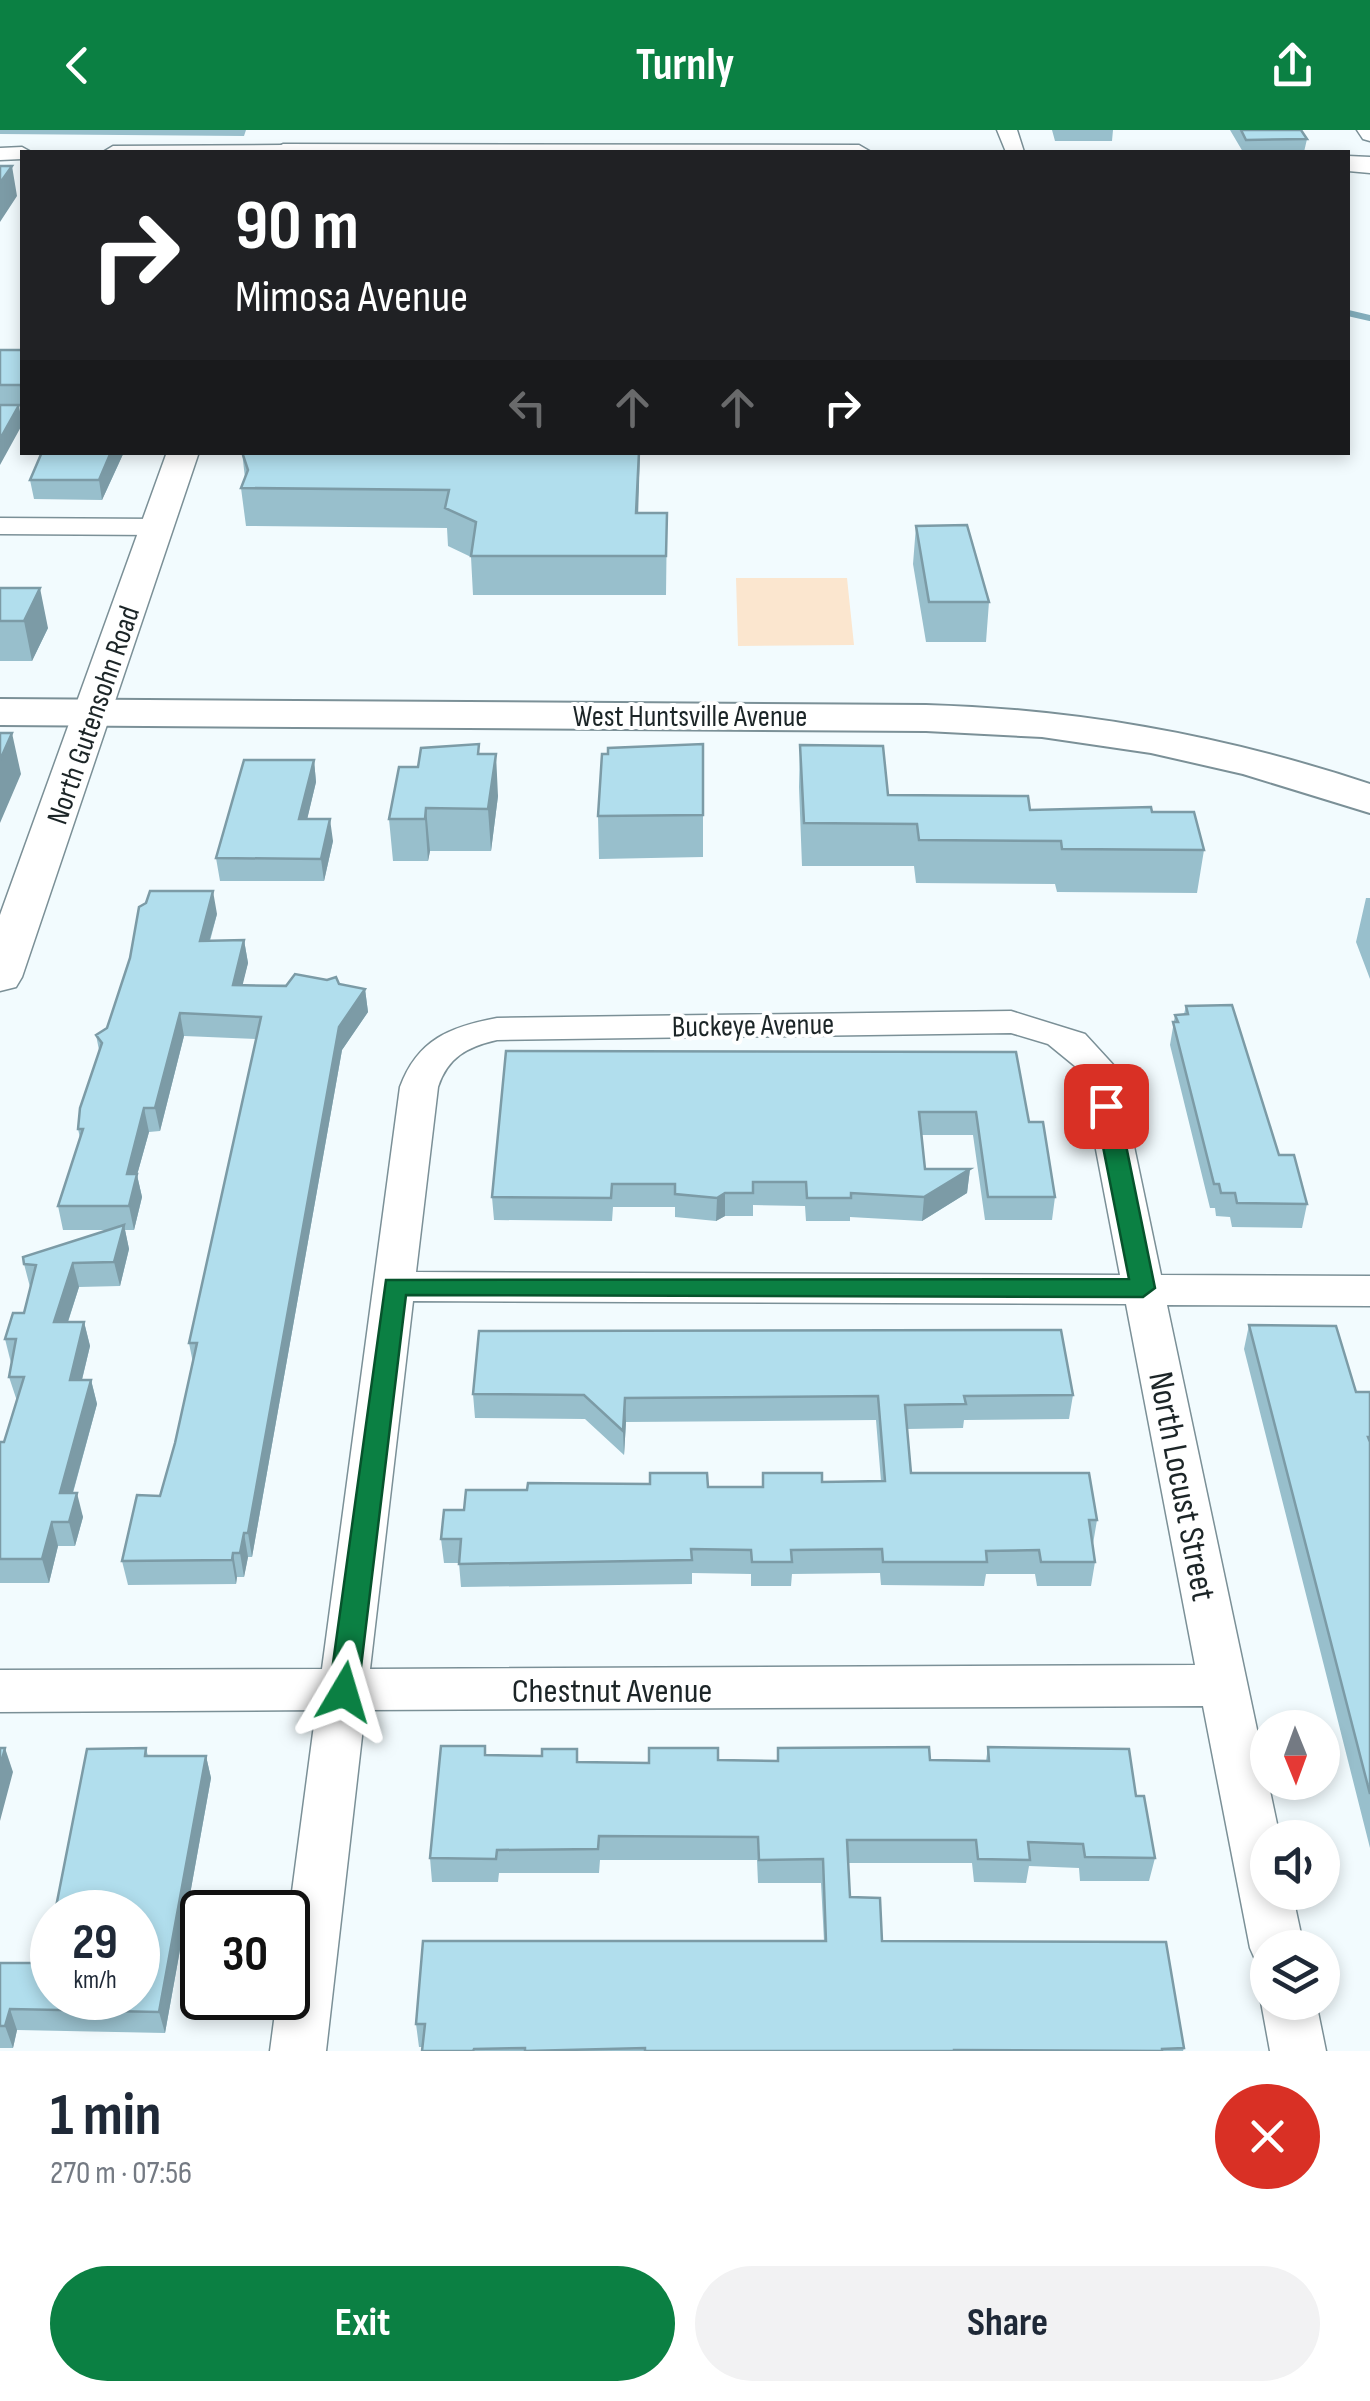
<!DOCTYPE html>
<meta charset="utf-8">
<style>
:root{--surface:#fff;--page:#f2f2f3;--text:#1f2937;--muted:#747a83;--accent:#0b8043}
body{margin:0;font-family:"Sofia Sans Condensed",sans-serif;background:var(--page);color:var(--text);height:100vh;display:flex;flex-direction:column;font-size:38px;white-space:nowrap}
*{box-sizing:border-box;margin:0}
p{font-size:32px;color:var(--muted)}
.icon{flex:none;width:55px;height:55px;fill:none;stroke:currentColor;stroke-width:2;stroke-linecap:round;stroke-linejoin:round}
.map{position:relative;height:1921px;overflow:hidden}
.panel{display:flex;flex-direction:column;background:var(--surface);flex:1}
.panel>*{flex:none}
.guide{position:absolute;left:20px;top:20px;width:1330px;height:305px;border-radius:0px;box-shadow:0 5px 15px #0003;background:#202124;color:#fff;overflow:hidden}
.needle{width:65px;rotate:179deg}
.buttons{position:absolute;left:1250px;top:1580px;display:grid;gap:20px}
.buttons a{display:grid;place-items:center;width:90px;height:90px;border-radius:50%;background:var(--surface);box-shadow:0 5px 15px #0003;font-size:50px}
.speed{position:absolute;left:30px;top:1760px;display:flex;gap:20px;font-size:50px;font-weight:700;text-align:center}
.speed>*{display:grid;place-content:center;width:130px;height:130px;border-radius:50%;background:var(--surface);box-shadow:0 5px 15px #0003;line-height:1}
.speed small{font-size:25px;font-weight:400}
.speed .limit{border:5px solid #111;border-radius:15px;background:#fff;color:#111}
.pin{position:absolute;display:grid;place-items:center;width:85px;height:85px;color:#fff;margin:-42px;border-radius:20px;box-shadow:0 5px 15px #0006}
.me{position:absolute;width:110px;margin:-55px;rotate:7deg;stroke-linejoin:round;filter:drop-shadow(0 0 8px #0008)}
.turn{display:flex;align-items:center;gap:35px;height:210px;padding:0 50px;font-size:45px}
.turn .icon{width:130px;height:130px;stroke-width:2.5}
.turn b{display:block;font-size:70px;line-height:85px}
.lanes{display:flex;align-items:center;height:95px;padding:0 50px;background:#0003;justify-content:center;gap:50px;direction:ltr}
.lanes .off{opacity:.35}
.round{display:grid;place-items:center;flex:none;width:105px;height:105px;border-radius:52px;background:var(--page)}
.overview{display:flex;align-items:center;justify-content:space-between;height:170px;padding:0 50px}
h1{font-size:60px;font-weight:700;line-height:75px}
.action{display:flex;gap:20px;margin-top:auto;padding:20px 50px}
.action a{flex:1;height:115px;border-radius:60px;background:var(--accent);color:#fff;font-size:40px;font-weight:700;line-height:115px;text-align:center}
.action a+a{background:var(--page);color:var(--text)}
header{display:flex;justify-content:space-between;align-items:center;height:130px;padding:0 50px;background:var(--accent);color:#fff;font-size:45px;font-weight:700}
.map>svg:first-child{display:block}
.green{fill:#fbe6cf}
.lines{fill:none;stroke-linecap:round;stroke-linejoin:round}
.stream{stroke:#83aebc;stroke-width:6}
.minor-casing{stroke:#7b9097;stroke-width:3}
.tertiary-casing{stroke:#7b9097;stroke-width:3}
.secondary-casing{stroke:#7b9097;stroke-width:4}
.minor{fill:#fff;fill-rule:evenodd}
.tertiary{fill:#fff;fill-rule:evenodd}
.secondary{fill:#fff;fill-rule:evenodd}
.wall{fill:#98bfcc}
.shaded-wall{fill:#7c9ba6}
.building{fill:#b1deed;stroke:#7c9ba6;stroke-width:2.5}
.route{fill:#0b8043;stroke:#07532c;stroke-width:2.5}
.labels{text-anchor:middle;stroke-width:8;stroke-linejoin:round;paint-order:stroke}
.street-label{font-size:30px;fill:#1c2527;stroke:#fff}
.near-street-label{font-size:35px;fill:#1c2527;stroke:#fff}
</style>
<header><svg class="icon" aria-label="back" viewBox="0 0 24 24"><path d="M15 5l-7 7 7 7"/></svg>Turnly<svg class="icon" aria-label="share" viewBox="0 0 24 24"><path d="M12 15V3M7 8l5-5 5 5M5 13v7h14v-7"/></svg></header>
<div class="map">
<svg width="1370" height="1921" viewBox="0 0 1370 1921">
<rect width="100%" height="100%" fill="#f2fbfe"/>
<path class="green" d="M736,448H847L854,515L738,516Z"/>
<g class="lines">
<path class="stream" d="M1348,183L1370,188"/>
<g class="minor-casing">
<path id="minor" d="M997,0H1017L1024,22H1006Z
M1357,0H1370V11L1363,9Z
M283,15L292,22H103L113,16Z
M0,18L22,17L31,22H22V29L0,30Z
M0,388L158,389L171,397L158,405L0,404Z
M1011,881L1085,904L1118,940L1161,1145L1370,1146V1176L1167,1175L1280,1708H1268V1762H1292L1304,1818H1268V1839L1258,1836L1250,1818L1203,1576L365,1580L326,1921H270L277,1868H288V1792L316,1580L0,1582V1540L322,1539L400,957C418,909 450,897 497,888ZM1011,903L1048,914L1081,941L1120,1145L416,1142L438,957C448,927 467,917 497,910ZM413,1171L1126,1174L1195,1535L370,1539Z
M1268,1856V1872H1316L1326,1921H1270L1261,1872Z"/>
</g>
<g class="tertiary-casing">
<path id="tertiary" d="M283,14L859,15L871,22L271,21Z
M1348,26L1370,27V43L1348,41Z
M167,322H199L22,847L16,857L0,861V785Z"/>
</g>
<g class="secondary-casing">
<path id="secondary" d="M0,569L926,575C1079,579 1225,606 1370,654V683L1243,644L1151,623L1042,607L926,601L0,595Z"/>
</g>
<use href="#minor" class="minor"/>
<use href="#tertiary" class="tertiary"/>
<use href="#secondary" class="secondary"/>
</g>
<path class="wall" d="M0,0H246L244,6L0,4Z
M1052,0H1113L1112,11H1055Z
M1230,0H1301L1307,9L1304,22H1243Z
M0,220H22V274H0Z
M124,322L102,370L34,369L30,350Z
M242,322L638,383H667L666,465H473L471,427L448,416L447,398L246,396L241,358L245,348Z
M916,396L989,472L986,512H926L913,434Z
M0,458L48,498L32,531H0Z
M703,614V727L599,729L598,686Z
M800,615L888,665L1030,680L1152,682L1204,720L1197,763L1057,762L1055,754L916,753L914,736H802L799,657Z
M480,624L498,666L491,721H430L428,731H393L389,689L418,637Z
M314,630L316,652L307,689L333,711L324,751H220L216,728Z
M1366,768H1370V849L1356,812Z
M217,784L210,811L244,810L248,833L242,855L339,854L365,859L368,882L342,920L252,1427H248L244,1447H237L236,1454L128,1455L122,1431L160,1366L175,1313L193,1233L189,1213L256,909L184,906L160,1001L149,1002L137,1045L142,1067L134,1100H125L129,1119L120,1156L79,1157L68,1192H84L90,1216L82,1250H91L97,1274L73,1363L83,1387L75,1416H58L49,1453H0V1312H4L17,1271L9,1247L11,1233L5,1209L24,1183L30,1157L24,1134L109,1100H63L58,1076L80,1008L78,999L99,920L96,905L107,898Z
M1186,876L1279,1025L1307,1074L1302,1098L1232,1097L1230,1087L1216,1086L1215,1078H1210L1170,915L1175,885L1184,884Z
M1016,922L1029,992L1055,1067L1052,1090H985L973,1005H922L925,1039H970L967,1063L922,1091L850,1087V1091H806L805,1076L753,1075V1086H725L716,1091L675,1087V1077H613L612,1091L494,1090L492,1067Z
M1249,1195L1356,1262H1370V1718L1244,1219Z
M473,1264L1073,1265L1069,1289L964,1290L963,1298L907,1299L911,1343L1097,1390L1093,1414L1095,1432L1091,1456H1037L1035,1444H986L984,1456L881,1455L880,1443L792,1444L791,1456H751V1444L692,1443V1454L461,1457L459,1433H444L441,1409L464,1380L708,1357H763L822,1352L881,1351L876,1290L626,1292L624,1325L585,1289L475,1288Z
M485,1616L486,1625L578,1632L649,1633L718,1630L986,1631L988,1617L1136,1666L1155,1728L1149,1751H1080L1079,1738L1029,1736L1026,1753L974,1752L972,1733H848L850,1767L882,1811L1184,1918L1183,1921H423V1917H419L416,1894L824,1811L821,1753H758L757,1730H600L599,1743H499L498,1752H432L430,1728Z
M146,1618L148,1626H206L211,1648L165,1903L17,1900L13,1918H0V1832L45,1833Z"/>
<path class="shaded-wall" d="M12,36L17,66L0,92V53Z
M19,275L22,295L0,335V309Z
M111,322H124L102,370L99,350Z
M639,322H640L637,421L636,383Z
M40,458L48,498L32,531L24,491Z
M12,603L21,644L0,693V630Z
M496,624L498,666L491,721L488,679Z
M314,630L316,652L302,711L299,689Z
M426,678L430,721L428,731L425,689Z
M330,689L333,711L324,751L321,729Z
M213,761L217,784L203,833L200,811Z
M244,810L248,833L237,878L233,855Z
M365,859L368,882L342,920L252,1427L248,1403L339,897Z
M180,883L184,906L160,1001L155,978Z
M144,978L149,1002L137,1045L142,1067L134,1100L129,1076L127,1044Z
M970,1039L967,1063L922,1091L924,1067Z
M725,1063V1086L716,1091L717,1068Z
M124,1095L129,1119L120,1156L114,1132Z
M73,1133L79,1157L60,1216L54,1192Z
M84,1192L90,1216L76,1274L70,1250Z
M91,1250L97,1274L66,1387L60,1363Z
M625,1268L626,1292L624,1325L623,1301Z
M77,1363L83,1387L75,1416L69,1392Z
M52,1392L58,1416L49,1453L42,1429Z
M244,1403L248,1427L244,1447L240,1423Z
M233,1423L237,1447L236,1454L232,1430Z
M5,1618L13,1642L0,1691V1637Z
M206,1626L211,1648L165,1903L159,1882Z
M10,1879L17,1900L13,1918L5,1896Z"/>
<path class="building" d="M1241,0H1301L1307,9L1246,10Z
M0,36H12L0,53Z
M0,220H22V270L21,255H0Z
M0,275H19L0,309Z
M42,322H111L99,350H30Z
M242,322H639L636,383H667L666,426H471L476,392L445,378L449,360L241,358L248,340Z
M967,395L989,472H929L916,396Z
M0,458H40L24,491H0Z
M0,603H12L0,630Z
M479,614L478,624H496L488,679L426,678L425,689H389L399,637H418L421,618Z
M703,614V685L598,686L602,624H608V618Z
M800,615L883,616L888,665L1028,666L1030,680L1151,677L1152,682H1194L1204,720L1062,719L1061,711L919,710L917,694L804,693Z
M244,630H314L299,689H330L321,729L216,728Z
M150,761H213L200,811L244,810L233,855L286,856L295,844L327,850L336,847L339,854L365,859L339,897L248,1403H244L240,1423H233L232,1430L122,1431L137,1365L160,1366L175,1313L197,1213H189L261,887L180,883L155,978H144L127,1044H137L129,1076H58L83,999H78L80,978L102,913L96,905L107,898L130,828L139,777L146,773Z
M1232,875L1279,1025H1294L1307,1074L1237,1073L1235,1063H1221L1219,1054H1214L1173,892H1178L1175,885L1188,884L1186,876Z
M506,921L1016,922L1029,992H1043L1055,1067H988L976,982H919L925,1039H970L924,1067L851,1063V1068H807L806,1052H753V1063H725L717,1068L675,1064V1054H612L611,1068L492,1067Z
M124,1095L114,1132L73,1133L54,1192H84L70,1250H91L60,1363H77L69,1392H52L42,1429H0V1312H4L24,1247H9L16,1209H5L13,1183H24L36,1135L24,1134L23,1127Z
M1249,1195L1336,1196L1356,1262H1370V1307H1368L1370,1312V1664Z
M1061,1200L1073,1265L964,1266L966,1274L905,1275L911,1343H1089L1097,1390H1089L1095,1432H1041L1039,1420L986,1421L987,1432H883L882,1419L791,1420L792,1432H752L751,1420L691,1419L692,1430L459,1434L461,1409H441L444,1380H464L466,1360H527L528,1353L650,1354V1343H707L708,1357H763V1343H822V1352L885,1351L878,1266L625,1268L623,1301L584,1265L473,1264L479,1201Z
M441,1616H485V1625L542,1626V1619H577V1632L649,1633V1618H718V1630L778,1631V1618L929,1617L930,1630L989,1631L988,1617L1129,1619L1136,1666H1144L1155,1728L1085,1727L1083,1714L1028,1712L1030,1730L978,1729L976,1710H847L850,1767L880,1768L882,1811L1166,1812L1184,1918L1162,1919V1921L954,1920V1921H645V1918L525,1921V1918L474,1919L473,1921H422L425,1894H416L423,1811H826L823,1729L759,1730L758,1707L599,1706L598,1719L497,1720L496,1729L430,1728Z
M0,1618H5L0,1637Z
M146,1618L145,1626H206L159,1882L10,1879L5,1896H0V1833H45L52,1795V1868H138V1782H55L87,1619Z"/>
<path class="route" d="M1106,969L1118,976L1155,1158L1143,1167L406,1165L358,1562L354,1571L344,1574L333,1571L329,1562L386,1150L1129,1149L1095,976Z"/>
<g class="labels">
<g class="street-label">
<text transform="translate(93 585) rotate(-71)" y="10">North Gutensohn Road</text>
<text x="690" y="596">West Huntsville Avenue</text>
<text transform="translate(753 895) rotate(-1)" y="10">Buckeye Avenue</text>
</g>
<g class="near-street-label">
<text transform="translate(1183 1356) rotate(79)" y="12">North Locust Street</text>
<text x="612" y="1572">Chestnut Avenue</text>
</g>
</g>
</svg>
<div class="buttons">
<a><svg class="needle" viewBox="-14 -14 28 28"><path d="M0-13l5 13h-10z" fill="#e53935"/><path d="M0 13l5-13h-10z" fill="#747a83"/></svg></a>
<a><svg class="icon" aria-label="sound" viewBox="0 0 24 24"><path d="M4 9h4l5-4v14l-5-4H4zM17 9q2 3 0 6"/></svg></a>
<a><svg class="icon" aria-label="layers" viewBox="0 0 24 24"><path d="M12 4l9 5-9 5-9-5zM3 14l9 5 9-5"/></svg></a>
</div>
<div class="speed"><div>29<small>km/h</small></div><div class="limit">30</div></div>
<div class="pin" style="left:1106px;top:976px;background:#d93025"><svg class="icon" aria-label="arrive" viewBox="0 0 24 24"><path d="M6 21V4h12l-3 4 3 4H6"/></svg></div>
<svg class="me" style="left:344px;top:1562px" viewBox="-20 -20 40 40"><path d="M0-17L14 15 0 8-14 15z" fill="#0b8043" stroke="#fff" stroke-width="4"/></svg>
<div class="guide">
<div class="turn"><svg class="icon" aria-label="right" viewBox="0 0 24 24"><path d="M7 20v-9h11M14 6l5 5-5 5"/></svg><div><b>90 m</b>Mimosa Avenue</div></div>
<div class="lanes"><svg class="icon off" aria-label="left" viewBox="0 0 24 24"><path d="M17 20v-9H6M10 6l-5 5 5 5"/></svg><svg class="icon off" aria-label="ahead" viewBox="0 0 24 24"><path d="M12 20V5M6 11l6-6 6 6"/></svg><svg class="icon off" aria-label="ahead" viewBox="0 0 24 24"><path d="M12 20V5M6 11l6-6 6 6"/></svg><svg class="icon" aria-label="right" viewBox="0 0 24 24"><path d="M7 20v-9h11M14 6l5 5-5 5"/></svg></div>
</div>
</div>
<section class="panel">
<div class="overview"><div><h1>1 min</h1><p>270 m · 07:56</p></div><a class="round" style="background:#d93025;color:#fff"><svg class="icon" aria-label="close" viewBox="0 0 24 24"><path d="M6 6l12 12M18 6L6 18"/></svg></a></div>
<div class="action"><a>Exit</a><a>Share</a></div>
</section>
